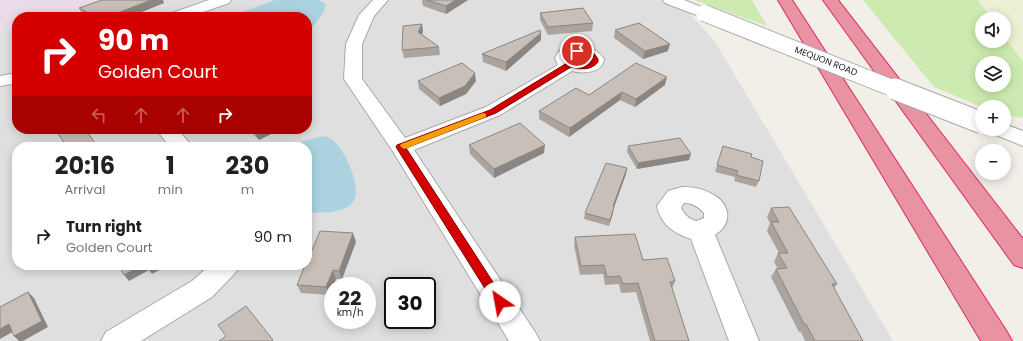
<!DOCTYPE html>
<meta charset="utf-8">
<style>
:root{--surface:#fff;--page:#f6f6f6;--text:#202124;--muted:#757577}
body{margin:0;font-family:Poppins,sans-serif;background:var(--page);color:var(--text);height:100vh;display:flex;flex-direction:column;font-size:15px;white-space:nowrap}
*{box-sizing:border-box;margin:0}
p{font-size:13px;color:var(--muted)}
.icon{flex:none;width:22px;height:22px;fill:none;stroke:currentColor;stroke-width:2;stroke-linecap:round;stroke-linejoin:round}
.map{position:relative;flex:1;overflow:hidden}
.drawer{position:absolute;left:12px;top:142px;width:300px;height:128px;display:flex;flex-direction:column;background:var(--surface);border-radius:16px;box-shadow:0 2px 10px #0003}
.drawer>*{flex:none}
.banner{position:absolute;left:12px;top:12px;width:300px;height:122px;border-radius:16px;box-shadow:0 2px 10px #0003;background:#d40000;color:#fff;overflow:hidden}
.tools{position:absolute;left:975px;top:12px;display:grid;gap:8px}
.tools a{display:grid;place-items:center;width:36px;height:36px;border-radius:50%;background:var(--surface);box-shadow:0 2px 10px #0003;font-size:20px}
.speed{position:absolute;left:324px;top:277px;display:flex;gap:8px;font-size:20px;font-weight:700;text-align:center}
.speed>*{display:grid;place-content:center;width:52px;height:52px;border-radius:50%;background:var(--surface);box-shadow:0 2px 10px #0003;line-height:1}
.speed small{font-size:10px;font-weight:400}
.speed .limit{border:2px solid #111;border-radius:6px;background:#fff;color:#111}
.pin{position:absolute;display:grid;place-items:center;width:34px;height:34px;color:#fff;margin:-17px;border:2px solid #fff;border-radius:50%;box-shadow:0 1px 4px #0007}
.me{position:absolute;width:44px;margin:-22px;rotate:327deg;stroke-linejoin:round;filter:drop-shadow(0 0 3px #0008)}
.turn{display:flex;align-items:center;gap:14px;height:84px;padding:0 20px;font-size:18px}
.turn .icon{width:52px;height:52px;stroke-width:2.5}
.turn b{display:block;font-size:28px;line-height:34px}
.lanes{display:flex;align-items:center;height:38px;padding:0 20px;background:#0003;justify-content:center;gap:20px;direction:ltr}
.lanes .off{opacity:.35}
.eta{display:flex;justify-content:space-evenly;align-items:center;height:68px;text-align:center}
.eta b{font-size:24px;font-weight:700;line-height:28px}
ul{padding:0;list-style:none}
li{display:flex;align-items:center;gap:12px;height:52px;padding:0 20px}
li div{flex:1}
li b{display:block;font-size:15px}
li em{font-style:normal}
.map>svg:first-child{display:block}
.residential{fill:#e0dfdf;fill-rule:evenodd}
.industrial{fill:#ebdbe8}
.farmland{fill:#eef0d5}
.grass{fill:#cdebb0;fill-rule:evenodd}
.water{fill:#aad3df}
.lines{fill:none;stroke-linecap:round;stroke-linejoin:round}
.minor-casing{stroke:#a9a9a9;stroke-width:2}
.highway-casing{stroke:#dc2a67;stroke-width:2}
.minor{fill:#fff;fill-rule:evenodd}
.highway{fill:#e892a2;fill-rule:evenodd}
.minor-bridge-far1-casing{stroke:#a9a9a9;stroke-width:18;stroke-linecap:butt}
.minor-bridge-casing{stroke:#a9a9a9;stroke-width:23;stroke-linecap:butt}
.minor-bridge-far1{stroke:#fff;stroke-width:16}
.minor-bridge{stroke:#fff;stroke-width:21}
.wall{fill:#aba49e}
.shaded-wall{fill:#8b8681}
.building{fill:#c7bfb8;stroke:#8b8681}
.route{fill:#d40000;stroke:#8a0000}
.slow{fill:#f59e0b}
.labels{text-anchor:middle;stroke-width:3;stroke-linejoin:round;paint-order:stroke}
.far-street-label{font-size:9px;fill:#222;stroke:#fff}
</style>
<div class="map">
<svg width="1023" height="341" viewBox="0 0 1023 341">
<rect width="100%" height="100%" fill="#f2efe9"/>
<path class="residential" d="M106,0H677L714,40L893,341H0V32L17,27V129H307V17H50ZM17,147H307V265H17ZM333,286H367V320H333ZM393,286H427V320H393Z"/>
<path class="industrial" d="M0,0H106L50,17H17V27L0,32Z"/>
<path class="farmland" d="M978,0H1023V62L1004,36V19H992Z"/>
<path class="grass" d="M694,0H752L767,26Z
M863,0H978L992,19H982V41H1004V36L1023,62V118L1004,114V107H982L934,87ZM982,63H1004V85H982Z"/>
<path class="water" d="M275,0H319L326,4L323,13L307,35V17H234L237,14Z
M325,136C328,137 331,138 333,140C345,150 367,195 349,206C337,214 321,212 307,213V147H294L306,140Z"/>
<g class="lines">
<g class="minor-casing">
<path id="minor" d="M209,0H231L229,3L189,17H166L169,14Z
M373,0H388L374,16L362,44V79L405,138L486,107L558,65L555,58L559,51C575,46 592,42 604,59C603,73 582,74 572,71L500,115L414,150L535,332L540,341H509L392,150L344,79L346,44L359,15ZM578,56L586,60L581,62L573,60V58Z
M663,0H684L709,10L712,13L709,16L704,18L699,16L665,3Z
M17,73V83L0,86V76Z
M1004,124L1023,131V146L991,133L988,129H1004Z
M156,129H177L193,147H170Z
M682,187C692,187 701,188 710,193C730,202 734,223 715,235L759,341H729L691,239C674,233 661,225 657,206L668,191ZM684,203C692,203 698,206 704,213V218L697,221C690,220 683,214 681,207Z
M210,265H240L236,272L212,297L141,341H101L106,332L192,281Z"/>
</g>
<g class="highway-casing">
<path id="highway" d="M778,0H792L1007,332L1012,341H981Z
M823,0H838L1023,239V268L1014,265Z"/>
</g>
<use href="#minor" class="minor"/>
<use href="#highway" class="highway"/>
<g class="minor-bridge-far1-casing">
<path id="minor-bridge-far1" d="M704,13L897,90"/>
</g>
<g class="minor-bridge-casing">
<path id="minor-bridge" d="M895,89L982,123"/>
</g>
<use href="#minor-bridge-far1" class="minor-bridge-far1"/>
<use href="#minor-bridge" class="minor-bridge"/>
</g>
<path class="wall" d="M422,0H468L446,14L423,6Z
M164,3L129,17H87L83,15L79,8Z
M540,13L593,23L592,31L548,35L540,20Z
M422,24L423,32L422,34L439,47L440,55L404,58L402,50Z
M615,30L668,51L643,59L614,38Z
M541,40L506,71L483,62L482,54Z
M418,81H476L466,94L440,106L419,89Z
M665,85L635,107L620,100L569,137L539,119V111L589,95Z
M248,129H281L259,140Z
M469,145L544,153L494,178L470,154Z
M628,146L689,160L637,169L627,152Z
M723,146L751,157L759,181L756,187L734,181L735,177L715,172Z
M627,168L626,174L614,207L613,213L609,226L584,219L585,213Z
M771,208L837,284L834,288L863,341H805L801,332H799L771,277L776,269H778L774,262L778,253H779L767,231L770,223L767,217Z
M575,237L643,260L675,281L672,289L689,341H650L636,292L621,293L619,284L605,285L603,274L580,275L574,245Z
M356,242L342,279H336L330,295L301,293L297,285Z"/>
<path class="shaded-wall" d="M151,0H163L164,3L129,17H110V16Z
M456,0H468L446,14V6Z
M105,14L107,17H97Z
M422,24L423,32L419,39L418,32Z
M541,33V40L506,71V62Z
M670,44L668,51L643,59L645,51Z
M475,73L476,81L466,94L440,106L439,98Z
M667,77L665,85L635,107L636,99Z
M622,92L620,100L569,137L570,128Z
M266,129H281L259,140L256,134Z
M545,145L544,153L494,178V169Z
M691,154L689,160L637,169L638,163Z
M627,168L626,174L612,213L613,206Z
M614,207L613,213L609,226L610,220Z
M353,233L356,242L342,279L339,271Z
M142,265H168L152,274L149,270L129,281L124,275Z
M333,270L336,279L330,295L326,287Z
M28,292L34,298L48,327L23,341H19L14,336Z
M9,324L16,330L0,339V329Z"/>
<path class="building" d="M102,0H151L110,16L105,14L96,17L79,8Z
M427,0H456L446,6Z
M583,8L593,23L548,27L540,13Z
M639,23L670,44L645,51L615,30Z
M422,24L418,32L439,47L402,50L403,26Z
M540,30L541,33L506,62L482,54Z
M462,63L475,73L465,86L439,98L418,81Z
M636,63L667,77L636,99L622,92L570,128L539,111L576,88L589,95Z
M520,123L545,145L494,169L469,145Z
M55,129H85L98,147H67Z
M252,129H266L256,134Z
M680,138L691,154L638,163L628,146Z
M723,146L752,154L751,157L763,161L759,181L736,175L738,171L717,165Z
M606,163L627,168L613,206L614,207L610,220L585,213Z
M789,207L837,284H832L863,341H815L806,324H804L776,269L787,268L778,253H788L771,222H779L771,208Z
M320,231L353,233L339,271L333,270L326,287L297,285L305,265H307V262Z
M635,234L643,260L667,258L675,281L670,282L689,341H655L638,283L623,284L620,276L607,277L604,265L581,266L575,237Z
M118,265H142L124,275Z
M146,265H153L147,268Z
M28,292L42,321L14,336L9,324L0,329V307Z
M246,306L273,340L271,341H219L226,336L218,325Z"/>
<path class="route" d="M574,49L593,52L598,59V62C590,71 582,69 571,67L496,113L406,148L504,299L506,302L504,306L500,307L496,306L396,147L397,145L490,110L567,63L585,65L591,61L588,55L574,52Z"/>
<path class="slow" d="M483,113L486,114V117L407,148L404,149L400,146L401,144Z"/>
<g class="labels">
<g class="far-street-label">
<text transform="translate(826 61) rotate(21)" y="3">MEQUON ROAD</text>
</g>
</g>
</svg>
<div class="tools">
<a><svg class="icon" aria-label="sound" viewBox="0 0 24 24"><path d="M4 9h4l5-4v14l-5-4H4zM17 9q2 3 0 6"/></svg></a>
<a><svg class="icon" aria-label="layers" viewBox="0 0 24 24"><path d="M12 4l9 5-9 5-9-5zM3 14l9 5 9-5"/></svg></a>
<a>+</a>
<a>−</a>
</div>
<div class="speed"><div>22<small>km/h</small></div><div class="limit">30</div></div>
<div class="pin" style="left:577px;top:51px;background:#d93025"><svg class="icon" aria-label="arrive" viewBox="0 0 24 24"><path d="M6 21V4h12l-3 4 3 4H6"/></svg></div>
<svg class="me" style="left:500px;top:302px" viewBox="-20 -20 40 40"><circle r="19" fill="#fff"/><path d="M0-13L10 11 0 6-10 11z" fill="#d40000"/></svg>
<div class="banner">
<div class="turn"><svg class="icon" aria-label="right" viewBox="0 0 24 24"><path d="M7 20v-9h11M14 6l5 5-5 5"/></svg><div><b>90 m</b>Golden Court</div></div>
<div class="lanes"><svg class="icon off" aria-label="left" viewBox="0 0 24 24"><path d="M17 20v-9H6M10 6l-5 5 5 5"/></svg><svg class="icon off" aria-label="ahead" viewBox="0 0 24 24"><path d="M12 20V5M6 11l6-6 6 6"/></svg><svg class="icon off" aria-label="ahead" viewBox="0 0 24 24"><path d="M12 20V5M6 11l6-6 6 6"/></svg><svg class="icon" aria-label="right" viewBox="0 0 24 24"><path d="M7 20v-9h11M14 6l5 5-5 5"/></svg></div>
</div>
<section class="drawer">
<div class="eta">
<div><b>20:16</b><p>Arrival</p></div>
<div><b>1</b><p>min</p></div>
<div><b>230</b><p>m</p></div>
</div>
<ul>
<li><svg class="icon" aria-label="right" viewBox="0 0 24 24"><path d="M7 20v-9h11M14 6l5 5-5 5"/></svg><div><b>Turn right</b><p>Golden Court</p></div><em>90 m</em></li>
</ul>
</section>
</div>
